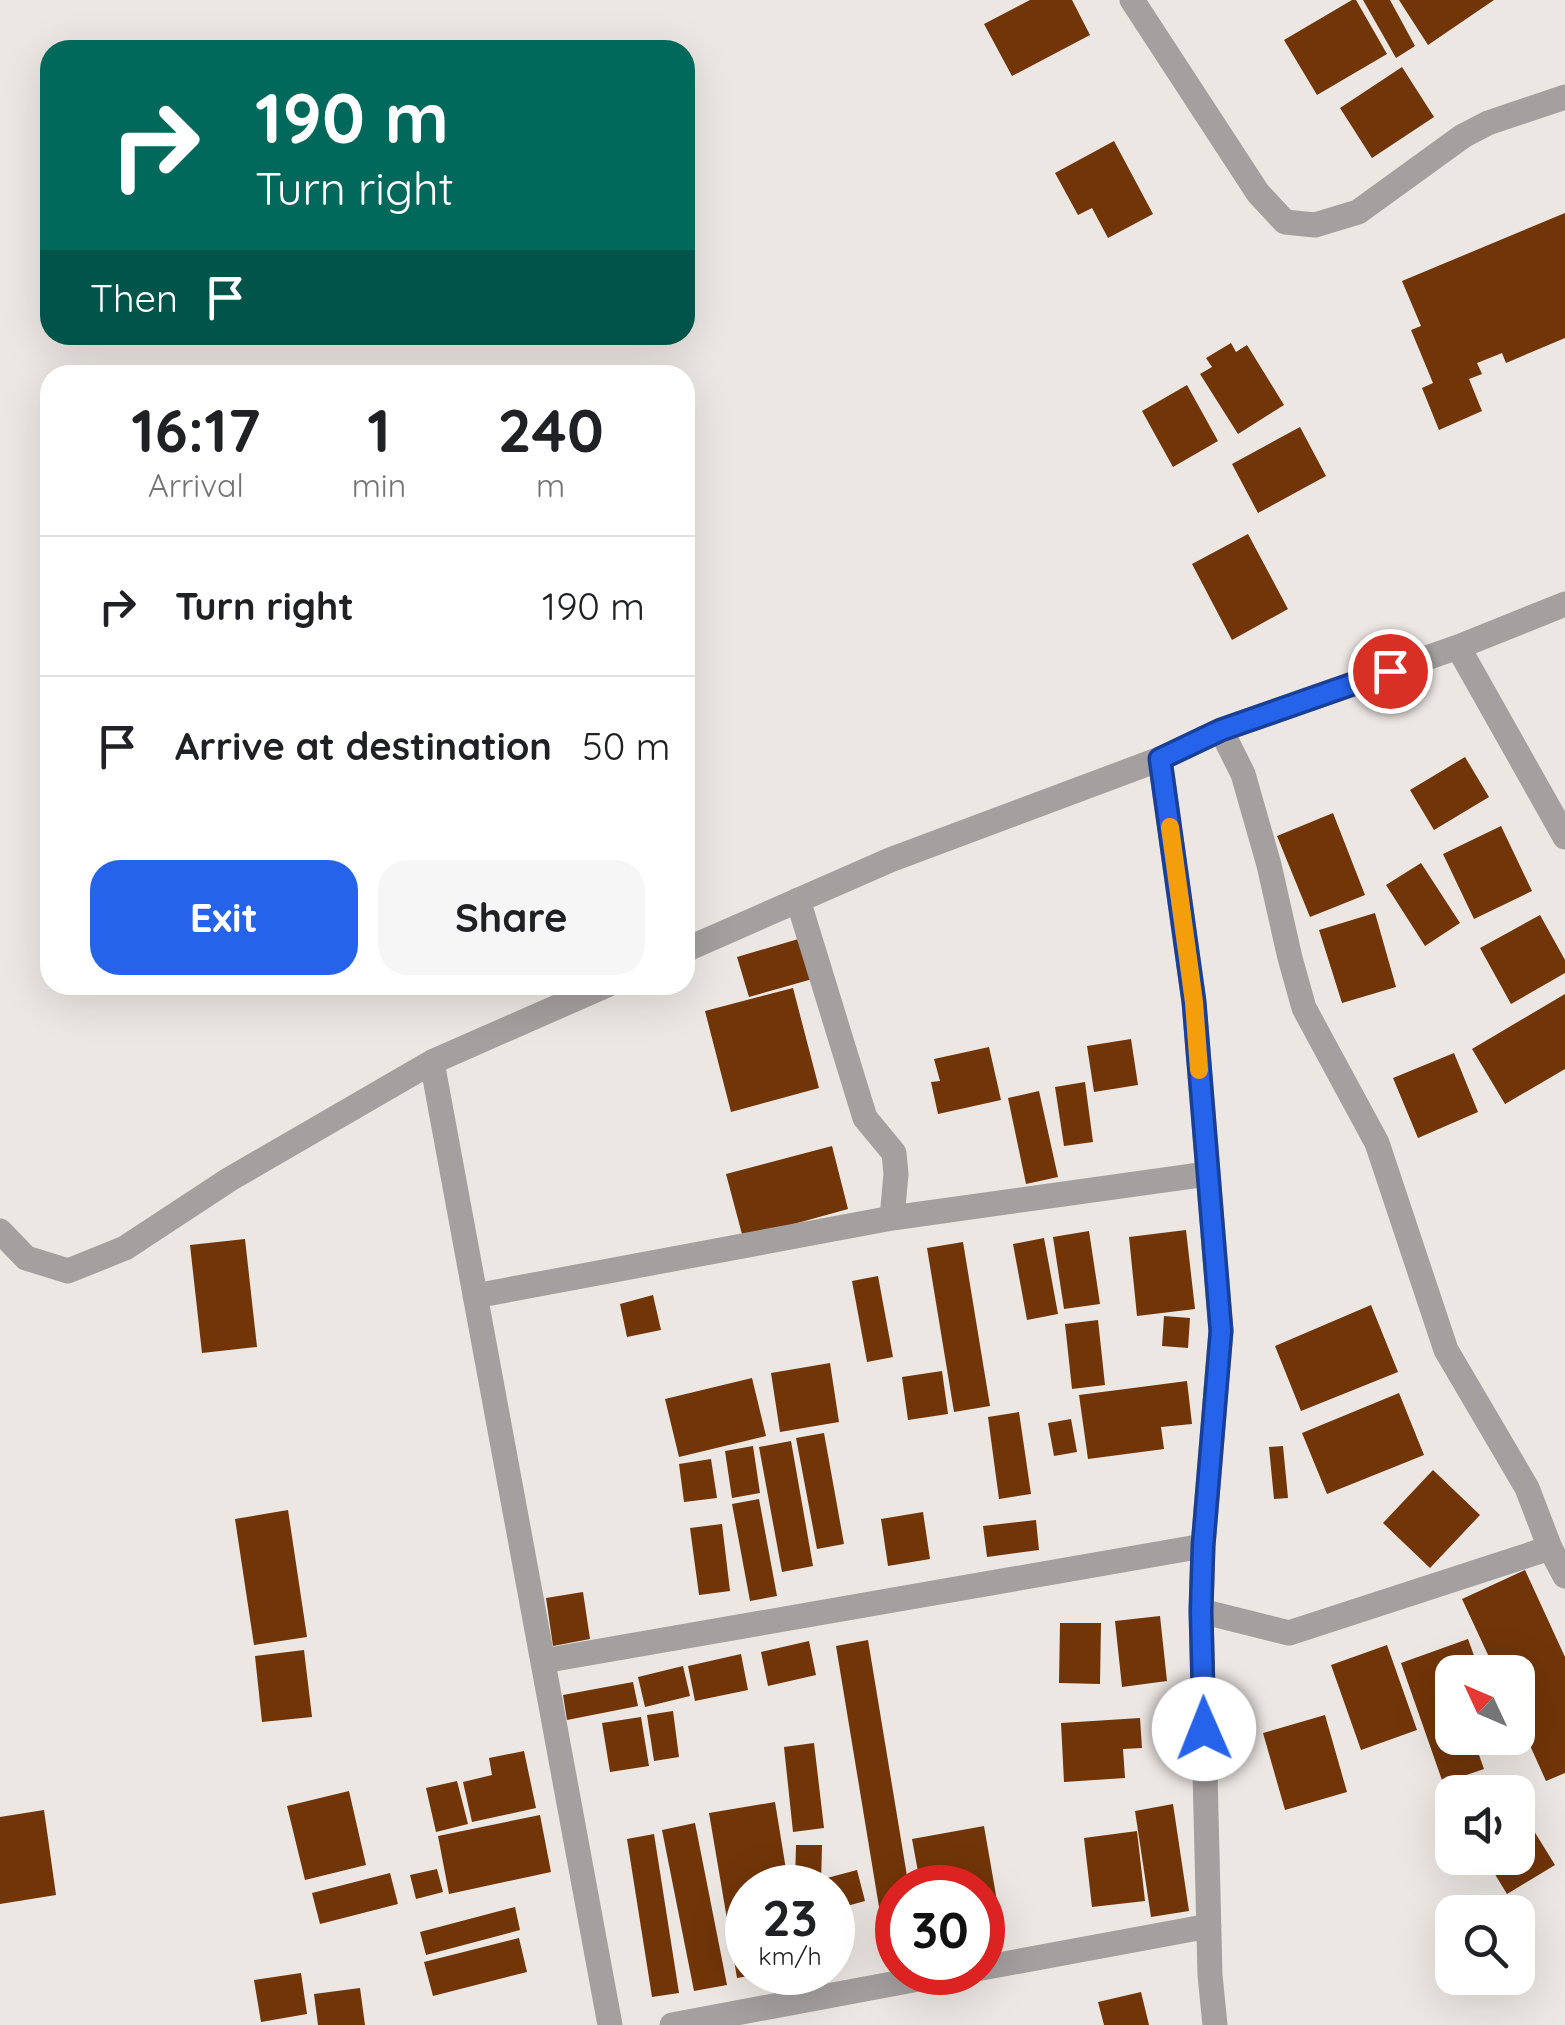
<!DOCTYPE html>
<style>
:root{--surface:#fff;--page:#f6f6f6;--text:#202124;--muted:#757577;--line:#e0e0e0;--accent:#2563eb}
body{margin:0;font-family:Quicksand,sans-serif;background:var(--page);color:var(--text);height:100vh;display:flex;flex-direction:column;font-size:38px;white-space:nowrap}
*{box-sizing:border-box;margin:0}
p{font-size:32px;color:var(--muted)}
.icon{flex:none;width:55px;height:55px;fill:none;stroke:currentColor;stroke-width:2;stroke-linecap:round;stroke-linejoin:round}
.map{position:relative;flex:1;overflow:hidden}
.details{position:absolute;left:40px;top:365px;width:655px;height:630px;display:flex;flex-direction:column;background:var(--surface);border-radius:30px;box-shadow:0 10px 40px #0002}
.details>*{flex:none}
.banner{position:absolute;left:40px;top:40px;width:655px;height:305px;border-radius:30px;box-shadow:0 10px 40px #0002;background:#00695c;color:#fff;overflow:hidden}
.needle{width:65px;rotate:314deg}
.tools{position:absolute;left:1435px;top:1655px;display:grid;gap:20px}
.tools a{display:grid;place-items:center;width:100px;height:100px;border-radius:20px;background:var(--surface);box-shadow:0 10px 40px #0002;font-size:50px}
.speed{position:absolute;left:725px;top:1865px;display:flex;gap:20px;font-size:50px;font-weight:700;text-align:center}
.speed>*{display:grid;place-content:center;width:130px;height:130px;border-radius:50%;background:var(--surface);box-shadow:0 10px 40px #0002;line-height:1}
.speed small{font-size:25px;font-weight:400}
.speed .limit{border:15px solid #d22;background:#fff;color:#111}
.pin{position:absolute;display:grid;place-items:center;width:85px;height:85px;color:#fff;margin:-42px;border:5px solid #fff;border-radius:50%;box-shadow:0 2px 10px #0007}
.me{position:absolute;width:110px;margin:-55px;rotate:359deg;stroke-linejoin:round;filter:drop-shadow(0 0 8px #0008)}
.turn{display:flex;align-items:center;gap:35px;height:210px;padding:0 50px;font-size:45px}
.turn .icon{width:130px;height:130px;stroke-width:2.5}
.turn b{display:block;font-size:70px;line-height:85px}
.then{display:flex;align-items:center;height:95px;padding:0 50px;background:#0003;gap:20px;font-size:38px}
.eta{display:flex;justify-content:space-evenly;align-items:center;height:170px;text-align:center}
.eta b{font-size:60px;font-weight:700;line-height:70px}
.action{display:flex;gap:20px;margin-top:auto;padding:20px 50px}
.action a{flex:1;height:115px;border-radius:30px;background:var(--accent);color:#fff;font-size:40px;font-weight:700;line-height:115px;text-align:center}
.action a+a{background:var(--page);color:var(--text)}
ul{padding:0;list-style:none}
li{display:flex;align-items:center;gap:30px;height:140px;padding:0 50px;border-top:2px solid var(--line)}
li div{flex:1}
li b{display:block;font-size:38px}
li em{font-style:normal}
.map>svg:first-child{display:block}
.building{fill:#713508}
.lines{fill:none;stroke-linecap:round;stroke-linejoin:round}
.minor{stroke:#a3a09f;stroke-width:25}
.route-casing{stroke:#184099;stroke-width:25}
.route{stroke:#2563eb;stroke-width:18}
.slow{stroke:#f59e0b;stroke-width:18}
</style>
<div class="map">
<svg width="1565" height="2025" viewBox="0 0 1565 2025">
<rect width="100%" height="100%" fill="#ede7e3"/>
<path class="building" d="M1030,0H1072L1090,35L1012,76L984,24Z
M1352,0H1356L1387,54L1317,95L1284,40Z
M1363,0H1390L1415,46L1396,58Z
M1399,0H1494L1428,45Z
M1402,67L1434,117L1372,158L1340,108Z
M1114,141L1153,214L1108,238L1092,208L1078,215L1055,173Z
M1565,213V338L1506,363L1502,353L1477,363L1482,374L1469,379L1482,411L1439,430L1422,388L1433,383L1411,330L1421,326L1402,281Z
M1231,343L1236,352L1247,345L1284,405L1238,434L1200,374L1212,367L1206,358Z
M1187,385L1218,441L1173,467L1142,411Z
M1300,427L1326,476L1258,513L1232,464Z
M1248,534L1288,609L1232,640L1192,564Z
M1465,757L1489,797L1434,830L1410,790Z
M1333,813L1365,895L1310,917L1277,836Z
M1501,826L1532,891L1474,919L1443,854Z
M1421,863L1460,923L1425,946L1386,885Z
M1375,913L1396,987L1342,1003L1319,930Z
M1540,915L1565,960V973L1511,1004L1480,948Z
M805,937L816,978L749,997L737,957Z
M793,988L819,1088L731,1112L705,1011Z
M1565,994V1069L1505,1104L1472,1049Z
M1131,1039L1138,1085L1094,1092L1087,1046Z
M989,1047L1001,1100L938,1114L931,1082L940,1081L934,1059Z
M1454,1053L1478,1112L1418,1138L1393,1078Z
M1085,1082L1093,1142L1064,1146L1055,1087Z
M1039,1091L1058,1177L1026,1184L1008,1098Z
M832,1146L848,1209L743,1238L726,1174Z
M1186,1230L1195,1309L1137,1316L1129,1237Z
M1089,1231L1100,1304L1064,1309L1053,1237Z
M1044,1238L1058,1314L1027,1320L1013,1244Z
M245,1239L257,1347L202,1353L190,1245Z
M963,1242L990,1406L954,1412L927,1248Z
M878,1276L893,1357L867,1362L852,1281Z
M653,1295L661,1330L627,1337L620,1304Z
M1371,1305L1398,1372L1301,1411L1275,1346Z
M1164,1316L1190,1318L1188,1348L1162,1346Z
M1098,1320L1105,1385L1072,1389L1065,1324Z
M830,1363L839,1422L780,1432L771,1373Z
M942,1371L948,1414L908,1420L902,1377Z
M752,1378L766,1436L679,1457L665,1399Z
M1187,1381L1192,1424L1161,1427L1164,1449L1088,1459L1079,1395Z
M1399,1393L1424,1455L1327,1494L1302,1433Z
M1019,1412L1031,1494L999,1499L988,1417Z
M1071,1419L1077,1452L1054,1456L1048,1423Z
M824,1433L844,1544L817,1549L796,1438Z
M791,1441L813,1566L782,1572L759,1447Z
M753,1446L760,1493L732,1498L725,1451Z
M1283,1446L1288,1498L1274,1499L1269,1447Z
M711,1459L717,1498L684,1502L679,1464Z
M1433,1470L1480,1515L1430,1568L1383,1523Z
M759,1499L777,1596L750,1601L732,1504Z
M288,1510L307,1637L254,1645L235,1519Z
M923,1512L930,1559L888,1566L881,1519Z
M1036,1520L1039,1550L987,1557L983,1526Z
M722,1524L730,1591L699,1595L690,1528Z
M1525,1570L1565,1657V1773L1546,1781L1518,1719V1672H1496L1462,1599Z
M583,1592L590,1639L553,1646L546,1598Z
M1160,1616L1167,1681L1122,1687L1115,1621Z
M1060,1623H1101L1100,1684L1059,1683Z
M1468,1639L1480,1672H1452V1738H1473L1484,1769L1443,1783L1401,1663Z
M868,1640L909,1888H898V1910L880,1913L836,1646Z
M809,1641L816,1675L768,1686L761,1652Z
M1387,1645L1417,1730L1361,1750L1331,1665Z
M304,1650L312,1717L262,1722L255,1656Z
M741,1654L748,1690L695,1701L688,1666Z
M683,1666L690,1696L645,1707L638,1677Z
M633,1682L638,1706L567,1720L563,1695Z
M673,1711L679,1757L654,1761L647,1715Z
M1325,1715L1347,1792L1285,1810L1263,1733Z
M641,1717L649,1766L610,1772L602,1723Z
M1140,1718L1142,1748L1123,1749L1125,1778L1064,1782L1061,1723Z
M814,1743L824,1828L793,1832L784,1747Z
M524,1751L536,1808L472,1822L463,1782L492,1775L489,1758Z
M457,1781L468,1824L436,1832L426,1788Z
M349,1791L366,1865L305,1880L287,1806Z
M775,1802L789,1888H748V1972H754L755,1975L737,1978L709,1813Z
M1173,1804L1189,1911L1151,1917L1135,1811Z
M1518,1805L1555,1865L1507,1894L1485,1858H1518Z
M44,1810L56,1895L0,1904V1817Z
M540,1815L551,1872L449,1894L438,1836Z
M695,1823L727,1985L694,1991L662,1830Z
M984,1826L997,1901L982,1903V1888H921L912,1839Z
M1137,1831L1145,1901L1092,1907L1084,1838Z
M654,1834L679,1993L652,1997L627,1839Z
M796,1845H822L821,1884L795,1883Z
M437,1869L443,1892L416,1899L410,1875Z
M857,1870L865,1901L836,1909L832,1888H830L827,1878Z
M390,1873L398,1904L320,1924L312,1893Z
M515,1907L520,1930L426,1955L420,1932Z
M519,1938L527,1972L433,1996L424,1962Z
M301,1973L307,2014L261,2022L254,1980Z
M360,1988L365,2025H318L314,1994Z
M1141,1992L1149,2025H1104L1098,2002Z"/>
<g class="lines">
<path class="minor" d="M1132,0L1258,193L1285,222L1315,225L1358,212L1463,136L1488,123L1565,97
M1458,647L1565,837
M1221,730L1243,774L1269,865L1290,958L1304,1008L1377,1143L1446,1350L1527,1488L1550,1548L1565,1576
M1160,759L1194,1002L1221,1331L1203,1546L1201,1611L1210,1975L1215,2025
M798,900L865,1118L894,1153L896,1174L892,1218
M685,950L890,860L1160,759L1221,730L1458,647L1565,604
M432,1062L610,2025
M0,1231L26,1258L68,1271L125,1248L230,1179L432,1062L607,985
M475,1296L892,1218L1207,1174
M1201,1611L1289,1633L1550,1548
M543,1661L1203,1546
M982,1968L1209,1926
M672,2025L956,1972"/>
</g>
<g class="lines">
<g class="route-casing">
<path id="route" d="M1204,1729L1201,1611L1203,1546L1221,1331L1194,1002L1160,759L1221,730L1390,671"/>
</g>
<use href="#route" class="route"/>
<path class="slow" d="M1170,827L1194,1002L1199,1070"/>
</g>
</svg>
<div class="tools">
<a><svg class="needle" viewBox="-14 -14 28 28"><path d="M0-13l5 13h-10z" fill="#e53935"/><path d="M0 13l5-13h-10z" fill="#757577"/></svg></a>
<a><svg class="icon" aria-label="sound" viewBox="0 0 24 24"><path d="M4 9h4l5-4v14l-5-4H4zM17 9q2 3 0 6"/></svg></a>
<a><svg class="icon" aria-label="search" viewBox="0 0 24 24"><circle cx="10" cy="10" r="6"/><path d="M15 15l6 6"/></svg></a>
</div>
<div class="speed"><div>23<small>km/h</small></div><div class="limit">30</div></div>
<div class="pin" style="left:1390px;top:671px;background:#d93025"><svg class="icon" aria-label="arrive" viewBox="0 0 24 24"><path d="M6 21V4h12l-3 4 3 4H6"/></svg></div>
<svg class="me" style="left:1204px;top:1729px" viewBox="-20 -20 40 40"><circle r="19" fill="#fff"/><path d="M0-13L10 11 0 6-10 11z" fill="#2563eb"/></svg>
<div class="banner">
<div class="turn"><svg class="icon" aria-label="right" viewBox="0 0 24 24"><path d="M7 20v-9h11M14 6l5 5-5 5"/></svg><div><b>190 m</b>Turn right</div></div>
<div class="then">Then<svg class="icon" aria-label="arrive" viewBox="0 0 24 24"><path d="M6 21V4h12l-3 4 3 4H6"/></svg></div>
</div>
<section class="details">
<div class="eta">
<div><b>16:17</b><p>Arrival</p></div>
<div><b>1</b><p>min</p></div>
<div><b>240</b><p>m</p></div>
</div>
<ul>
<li><svg class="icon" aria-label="right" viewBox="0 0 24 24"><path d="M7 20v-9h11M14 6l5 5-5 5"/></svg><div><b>Turn right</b></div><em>190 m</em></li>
<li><svg class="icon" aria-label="arrive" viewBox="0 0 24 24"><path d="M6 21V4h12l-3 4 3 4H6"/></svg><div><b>Arrive at destination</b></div><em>50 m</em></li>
</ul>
<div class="action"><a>Exit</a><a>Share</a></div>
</section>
</div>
